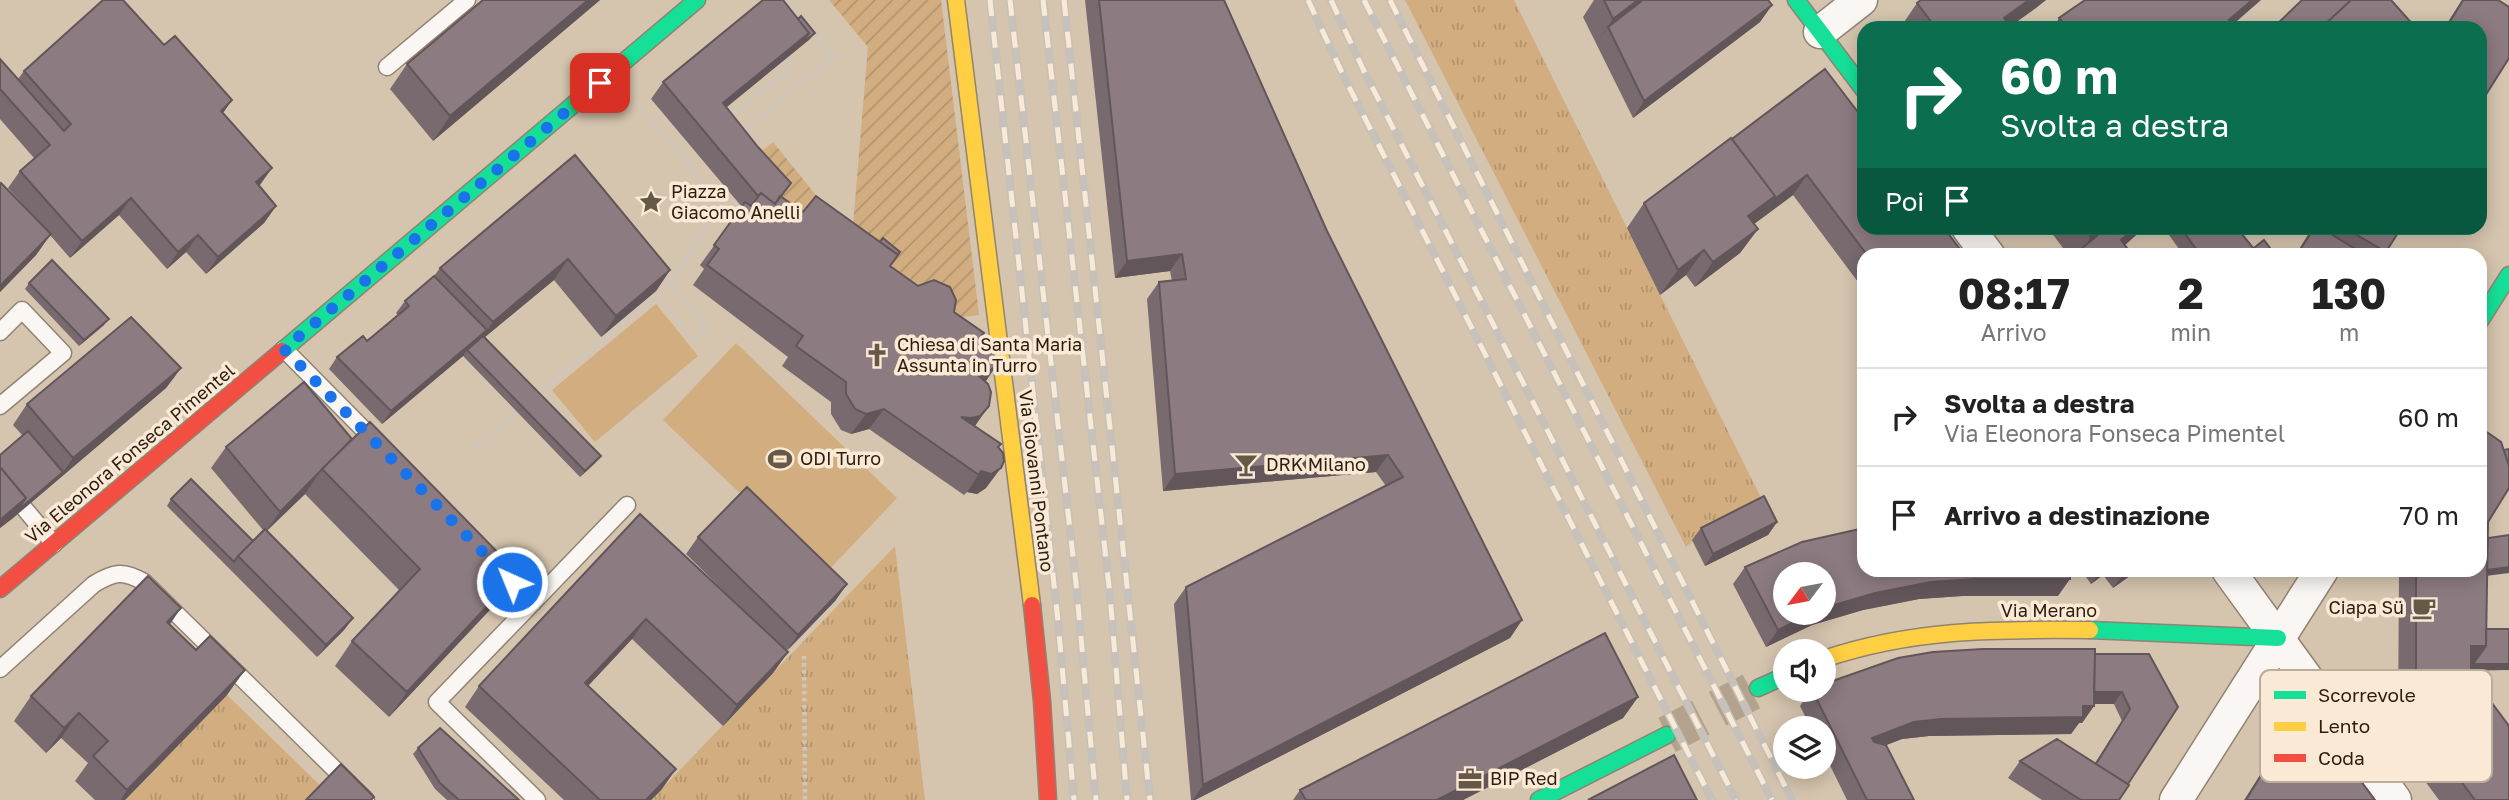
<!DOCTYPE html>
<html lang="it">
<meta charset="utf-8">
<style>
:root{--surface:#fff;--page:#f6f6f6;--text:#222;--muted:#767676;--line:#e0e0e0}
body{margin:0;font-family:"Golos Text",sans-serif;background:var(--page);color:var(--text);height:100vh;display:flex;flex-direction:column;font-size:26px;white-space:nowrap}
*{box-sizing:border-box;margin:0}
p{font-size:23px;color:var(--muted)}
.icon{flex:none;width:38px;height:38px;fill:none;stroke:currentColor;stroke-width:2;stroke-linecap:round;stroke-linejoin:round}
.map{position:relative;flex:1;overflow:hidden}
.drawer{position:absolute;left:1857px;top:248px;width:630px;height:329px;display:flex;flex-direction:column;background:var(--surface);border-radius:21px;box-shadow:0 4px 18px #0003}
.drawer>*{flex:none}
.hud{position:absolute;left:1857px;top:21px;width:630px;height:214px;border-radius:21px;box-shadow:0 4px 18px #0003;background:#0b6e4f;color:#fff;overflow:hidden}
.needle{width:46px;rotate:238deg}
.tools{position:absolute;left:1773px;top:562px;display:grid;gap:14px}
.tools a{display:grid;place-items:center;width:63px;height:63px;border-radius:50%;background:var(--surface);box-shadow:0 4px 18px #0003;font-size:35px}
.pin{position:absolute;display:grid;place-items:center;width:60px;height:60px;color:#fff;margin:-30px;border-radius:14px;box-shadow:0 4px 10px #0006}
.me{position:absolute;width:77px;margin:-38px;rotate:316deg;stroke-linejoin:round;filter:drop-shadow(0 0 5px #0008)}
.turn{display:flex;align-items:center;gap:24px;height:147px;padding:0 28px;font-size:32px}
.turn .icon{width:91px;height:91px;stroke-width:2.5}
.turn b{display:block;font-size:49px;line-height:60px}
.then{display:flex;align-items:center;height:66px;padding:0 28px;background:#0003;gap:14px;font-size:26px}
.eta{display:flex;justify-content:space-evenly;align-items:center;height:119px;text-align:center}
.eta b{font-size:42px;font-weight:700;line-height:49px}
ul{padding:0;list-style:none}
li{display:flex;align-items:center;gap:21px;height:98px;padding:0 28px;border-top:2px solid var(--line)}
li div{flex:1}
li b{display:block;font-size:26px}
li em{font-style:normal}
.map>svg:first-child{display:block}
.grass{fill:url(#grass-tufts)}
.garden{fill:url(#garden-furrows)}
.pitch{fill:#d1ad80}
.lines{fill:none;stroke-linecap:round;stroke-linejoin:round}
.secondary-tunnel{stroke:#b3a38e;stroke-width:38;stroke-dasharray:38 19;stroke-linecap:butt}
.lane-casing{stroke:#918372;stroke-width:19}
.street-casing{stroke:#918372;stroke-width:35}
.fast-casing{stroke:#918372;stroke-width:19}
.slow-casing{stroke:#918372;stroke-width:19}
.jam-casing{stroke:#918372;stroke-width:19}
.path{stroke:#ccc7c1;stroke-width:4.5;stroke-dasharray:3.5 3.5;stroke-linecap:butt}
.lane{stroke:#f9f6f3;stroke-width:16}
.street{stroke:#f9f6f3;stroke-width:32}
.fast{stroke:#16e098;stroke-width:16}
.slow{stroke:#ffcf43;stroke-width:16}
.jam{stroke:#f24e42;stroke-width:16}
.rail-casing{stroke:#c6c1ba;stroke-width:8}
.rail{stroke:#fae9d5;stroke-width:5;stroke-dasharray:16;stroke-linecap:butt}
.wall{fill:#786a6e}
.shaded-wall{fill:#62565a}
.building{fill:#8c7b80;stroke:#62565a;stroke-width:2}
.route{stroke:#1a73e8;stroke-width:12;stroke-dasharray:0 21.6}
.labels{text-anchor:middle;stroke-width:7;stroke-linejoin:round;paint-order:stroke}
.poi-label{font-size:18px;fill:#2b1e0f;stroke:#fae9d5;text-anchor:start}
.street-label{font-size:18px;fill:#2b1e0f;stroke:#fae9d5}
.key{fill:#fae9d5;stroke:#bcac9a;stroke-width:2}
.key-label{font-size:19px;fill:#2b1e0f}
</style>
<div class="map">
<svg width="2509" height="800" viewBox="0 0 2509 800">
<defs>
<pattern id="grass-tufts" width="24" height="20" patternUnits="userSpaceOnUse" patternTransform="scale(1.75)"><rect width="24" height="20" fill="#d1ad80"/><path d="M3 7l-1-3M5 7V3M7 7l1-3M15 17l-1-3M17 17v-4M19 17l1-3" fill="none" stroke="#b4946d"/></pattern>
<pattern id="garden-furrows" width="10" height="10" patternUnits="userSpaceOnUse" patternTransform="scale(1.75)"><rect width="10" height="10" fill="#d1ad80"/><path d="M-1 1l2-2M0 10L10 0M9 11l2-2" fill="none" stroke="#b4946d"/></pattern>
</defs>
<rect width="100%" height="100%" fill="#d5c4ae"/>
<path class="grass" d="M1405,0H1514L1763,502L1719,519L1686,547Z
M895,546L925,800H651Z
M227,695L324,789L313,800H125Z"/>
<path class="garden" d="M829,0H941L979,315L941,320L801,217L746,164L773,142L832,215L853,226L868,47Z"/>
<path class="pitch" d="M656,304L698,356L595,442L552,390Z
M736,343L897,498L825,574L663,420Z"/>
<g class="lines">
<path class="secondary-tunnel" d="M1667,735L1758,688"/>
<g class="lane-casing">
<path id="lane" d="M387,67L467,0
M0,332L22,310L63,353L0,406
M284,349L376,442
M24,508L54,544
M499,568L533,603
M0,669L94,584C114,572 123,570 144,582L366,800
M537,800L437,702L627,505"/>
</g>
<g class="street-casing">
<path id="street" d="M1820,32L1861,0
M1968,228L1989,256
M2228,570L2395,800
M2176,800L2322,570"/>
</g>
<g class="fast-casing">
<path id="fast" d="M1796,0L1864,90
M2480,321L2509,275
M282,351L697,0
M2090,630L2278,638
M1758,688L1785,676
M1539,800L1667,735"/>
</g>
<g class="slow-casing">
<path id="slow" d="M956,0L1032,605
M1824,659C1912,629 1998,629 2090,630"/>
</g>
<g class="jam-casing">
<path id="jam" d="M0,589L282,351
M1032,605L1042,701L1048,800"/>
</g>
<path class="path" d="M636,101L721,205L670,284
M729,118L793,66L786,58
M741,133L833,56L788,0
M535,396L657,296L693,339L708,328L663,275
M470,451L516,412
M804,656L805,800"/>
<use href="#lane" class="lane"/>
<use href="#street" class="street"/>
<use href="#fast" class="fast"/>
<use href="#slow" class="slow"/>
<use href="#jam" class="jam"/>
<g class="rail-casing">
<path id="rail" d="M990,0L1058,621L1074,800
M1010,0L1076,583L1096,800
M1043,0L1110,595L1127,800
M1064,0L1150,800
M1308,0L1345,79L1712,800
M1331,0L1363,69L1736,800
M1364,0L1772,800
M1390,0L1792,800"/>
</g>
<use href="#rail" class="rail"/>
</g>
<path class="wall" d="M483,0H600L433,141L390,89L407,64Z
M1085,0H1224L1327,231L1522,620L1510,638L1195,800H1191L1174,604L1186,587L1386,486L1376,472L1163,491L1147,299L1159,282L1172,281L1170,271L1115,278Z
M1594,0H1768L1772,5L1760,22L1633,118L1583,17Z
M1921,0H2046L2010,26L2012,28H1900L1917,3Z
M2462,0H2498L2480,28H2444Z
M2059,18L2233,25L2235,28H2053Z
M810,39L726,107L781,197L803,212L890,266L954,312L982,335L994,354L996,366L985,382L975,426L998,448L986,488L977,494L967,492L964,495L869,429L851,434L841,430L831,414V402L782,366L788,357L693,285L704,269L700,265L742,207L651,99L663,82Z
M164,45L232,100L223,113L259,186L276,206L264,223L206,274L186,252L167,269L119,215L70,258L50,235L36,255L0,292V184L39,222L8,188L20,171L34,158L0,119V59L18,79L24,71Z
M1825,69L1965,256H1864V290L1793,195L1754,224L1758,229L1740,253L1695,287L1686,275L1660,295L1627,228L1644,203L1732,139Z
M575,155L670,270L656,291L601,337L554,280L485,337L596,462L580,477L463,356L382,424L329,369L337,357L367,341L398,315L396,313L405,301L434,276L440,268Z
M2048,228H2144L2124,245L2133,256H2069Z
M2164,228H2237L2253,248L2276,256H2184Z
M2312,228H2401L2383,256H2295Z
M29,283L104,325L79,346L25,289Z
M181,368L166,388L0,528V455L23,436L13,425L27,404Z
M2480,430L2504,450L2509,449V491H2507L2488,522L2485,671L2489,699L2509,800H2439L2413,765L2401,740L2398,727L2399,570H2480Z
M352,439L501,598L389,717L335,666L352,641L399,590L305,494L267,531L353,618L344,630L317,657L167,506L171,499L253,541L263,530L211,468L226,447Z
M640,514L752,619L686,554L698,537L847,584L835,601L786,651L788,652L773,673L723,726L632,639L588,686L662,789L651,800H564L465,707L479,686Z
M1777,522L1768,535L1705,566L1692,540L1701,528Z
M1745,567L2058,596H1962L1919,599L1863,610L1812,625L1766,647L1733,584Z
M2081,570H2138L2113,588L2103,575L2091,584Z
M170,624L227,695L125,800H95L75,781L88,763L61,738L46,753L14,721L31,696Z
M2095,654H2149L2119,800H2042L2008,778L2020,761L2095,763L2122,721L2114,704H2094V706L2082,723H2079L2071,734L1929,736L1902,739L1886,745L1914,800H1847L1824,753V728H1811L1800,706L1811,690H1824Z
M1638,697L1623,718L1463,800H1293L1300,790Z
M418,748L519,800H447L435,789L413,754Z
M2272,757L2375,800H2244Z"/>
<path class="shaded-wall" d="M588,0H600L433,141L450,116Z
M1638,0H1653L1608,27L1596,44L1613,19Z
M2029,0H2041L2036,8L2008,28L2004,18Z
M2041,0H2046L2036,8Z
M2252,0H2261L2229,28V20Z
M1772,5L1760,22L1633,118L1644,101Z
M809,33H815L810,39L711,120L723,103Z
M232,100L220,117L221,111Z
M272,168L260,185L244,199L256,182Z
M1807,175L1793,195L1758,221L1772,201Z
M1775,196L1758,221L1731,241L1748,216Z
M131,198L119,215L70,258L82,241Z
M276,206L264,223L206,274L218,257Z
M2103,228H2116L2079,256L2091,237Z
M2135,228H2144L2113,256L2121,240Z
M1758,229L1740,253L1695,287L1713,262Z
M51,234L36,255L0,292V286Z
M198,235L186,252L167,269L178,252Z
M1704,250L1686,275L1660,295L1678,270Z
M1182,254L1170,271L1115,278L1127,261Z
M568,259L554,280L479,342L493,322Z
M670,270L656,291L601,337L616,316Z
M109,319L104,325L79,346L84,340Z
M487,330L479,342L467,350L463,356L382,424L391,411Z
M996,366L982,387L968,392L982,371Z
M181,368L166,388L12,519L16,512L63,472L73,458Z
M989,406L975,426L961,417Z
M884,409L869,429L851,434L866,414Z
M1388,455L1376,472L1163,491L1175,474Z
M601,456L596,462L580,477L585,471Z
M1001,468L986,488L977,494L967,492L981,471Z
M319,473L305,494L265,532L280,512Z
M26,498L12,519L0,528V520Z
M1777,522L1768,535L1705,566L1713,554Z
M2509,567V573L2470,578L2475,572Z
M2102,570H2107L2103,575L2091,584Z
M2130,570H2138L2113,588L2122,576Z
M518,573L501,598L389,717L407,692Z
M1974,579H2070L2058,596H1962L1919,599L1863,610L1812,625L1766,647L1778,630L1814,612H1824V608L1875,593L1931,582Z
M847,584L835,601L786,652L798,635Z
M181,608L164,633L167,622Z
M353,618L344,630L317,657L326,645Z
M646,619L632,639L571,704L585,683Z
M1522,620L1510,638L1195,800H1193L1203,785Z
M2471,646H2486L2509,664V670L2453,671Z
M788,652L773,673L723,726L737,705Z
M245,670L227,695L125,800H121L127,790Z
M2091,692H2122L2114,704H2083Z
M1638,697L1623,718L1463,800H1437Z
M2083,706H2094L2082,723H2079L2071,734L1929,736L1902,739L1860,755L1872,738L1914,722Z
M79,713L61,738L46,753L64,728Z
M676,769L662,789L651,800H646Z"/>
<path class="building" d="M103,0H123L164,45L175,36L232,100L221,111L272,168L256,182L276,206L218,257L198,235L178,252L131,198L82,241L20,171L50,145L0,89V59L64,131L71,124L24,71Z
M483,0H588L450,116L407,64Z
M763,0H783L809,33L723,103L758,147L791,183L775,204L761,193L758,196L663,82Z
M1099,0H1224L1327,231L1522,620L1203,785L1186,587L1403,477L1388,455L1175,474L1159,282L1186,279L1182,254L1127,261Z
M1604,0H1638L1613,19Z
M1643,0H1768L1772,5L1644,101L1608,27Z
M1921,0H2029L2004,18L2012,28H1936L1917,3Z
M2085,0H2252L2229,20L2235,28H2068L2059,18Z
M2302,0H2351L2321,28H2273Z
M2351,0H2391L2416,28H2321Z
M2463,0H2498L2509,7V58L2480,104V28H2446Z
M801,16L815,33L802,43L809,33L798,19Z
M1825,69L1864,120V228H1944L1965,256H1868L1807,175L1772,201L1775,196L1732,139Z
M1731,138L1775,196L1748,216L1758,229L1713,262L1704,250L1678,270L1644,203Z
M575,155L670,270L616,316L568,259L493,322L440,268Z
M1,183L51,234L0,286V184Z
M761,193L775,204L780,196L803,212L816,196L898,255L890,266L918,286L934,280L950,287L956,300L954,312L984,333L982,335L999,347L994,354L996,366L989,371H982L979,376L988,384L991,392L989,406L980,416L971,418L961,417L1001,444L998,447L1003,453L1004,461L1001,468L991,474L981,471L979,475L884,409L866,414L855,409L846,394V382L796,346L803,336L707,265L719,249L714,245L745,202L751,206Z
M2084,228H2103L2091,237Z
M2106,228H2135L2121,240L2133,256H2073Z
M2181,228H2237L2253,248L2244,256H2201Z
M2314,228H2321L2367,256H2296Z
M2345,228H2401L2386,252Z
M883,238L900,252L897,256L898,255L880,242Z
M2264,240L2276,256H2244Z
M52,260L109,319L84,340L29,283Z
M434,276L487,330L391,411L337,357L363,336L367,341L409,306L405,301Z
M131,317L181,368L73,458L27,404Z
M483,336L601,456L585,471L467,350Z
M304,382L352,439L280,512L226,447Z
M370,422L518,573L407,692L352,641L420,569L322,469Z
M2481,428L2501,442L2509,466V488L2488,522L2486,646H2471V668L2484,669L2489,699L2509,726V800H2475L2430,740L2418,716L2416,702V570H2480V430Z
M28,431L63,472L16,512L26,498L0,467V455Z
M2509,449V466L2504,450Z
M0,467L26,498L0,520Z
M191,479L253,541L238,556L234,562L171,499Z
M747,487L847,584L798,635L698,537Z
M1764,496L1777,522L1713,554L1701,528Z
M640,514L788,652L737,705L646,619L585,683L676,769L646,800H600L479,686Z
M1864,528V570H2070V579H1974L1931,582L1875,593L1824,608V574H1785V612H1814L1778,630L1745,567L1802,542Z
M265,529L353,618L326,645L238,556Z
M2509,535V567L2487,570L2488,538Z
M2118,570H2130L2122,576Z
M148,576L181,608L167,622L196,650L210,636L245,670L127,790L93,756L108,741L79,713L64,728L31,696Z
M2486,629H2509V664H2473L2486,646Z
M1605,633L1638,697L1437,800H1306L1300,790Z
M1983,649H2095L2094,706H2083V717L1941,719L1914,722L1872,738L1874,742L1886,745L1914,800H1867L1812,690H1824V684L1898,658L1933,652Z
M2095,654H2149L2178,707L2128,784L2096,764L2130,709L2122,692H2094Z
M2317,722L2375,800H2246L2272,757Z
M440,728L519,800H459L440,783L418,748Z
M2057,739L2129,785L2119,800H2081L2020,761Z
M1674,755L1697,800H1588Z
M341,764L374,797L371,800H306Z"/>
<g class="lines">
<path class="route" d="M512,582L284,349L600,83"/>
</g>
<defs>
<g id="sight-bare" transform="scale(1.89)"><path d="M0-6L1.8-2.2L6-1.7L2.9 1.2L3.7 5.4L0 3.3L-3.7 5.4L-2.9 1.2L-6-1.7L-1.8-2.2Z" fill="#665847" stroke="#fae9d5" stroke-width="2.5" paint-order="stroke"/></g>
<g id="church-bare" transform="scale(1.89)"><path d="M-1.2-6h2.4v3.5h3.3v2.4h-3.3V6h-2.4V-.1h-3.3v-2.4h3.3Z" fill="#665847" stroke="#fae9d5" stroke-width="2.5" paint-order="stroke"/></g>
<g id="stadium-bare" transform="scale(1.89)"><path d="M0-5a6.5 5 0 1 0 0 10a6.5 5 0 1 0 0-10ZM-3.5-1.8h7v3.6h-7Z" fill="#665847" stroke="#fae9d5" stroke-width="2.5" paint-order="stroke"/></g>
<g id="bar-bare" transform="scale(1.89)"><path d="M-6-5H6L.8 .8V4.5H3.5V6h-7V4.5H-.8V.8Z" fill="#665847" stroke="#fae9d5" stroke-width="2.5" paint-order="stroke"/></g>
<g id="cafe-bare" transform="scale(1.89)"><path d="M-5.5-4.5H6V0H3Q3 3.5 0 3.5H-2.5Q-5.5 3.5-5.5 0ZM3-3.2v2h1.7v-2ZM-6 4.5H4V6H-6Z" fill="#665847" stroke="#fae9d5" stroke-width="2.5" paint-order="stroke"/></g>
<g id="office-bare" transform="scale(1.89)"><path d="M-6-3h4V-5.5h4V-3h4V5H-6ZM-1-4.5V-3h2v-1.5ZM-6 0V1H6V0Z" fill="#665847" stroke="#fae9d5" stroke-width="2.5" paint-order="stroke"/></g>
</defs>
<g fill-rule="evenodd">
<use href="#sight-bare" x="651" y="202"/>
<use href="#church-bare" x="877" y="355"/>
<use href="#stadium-bare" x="780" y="459"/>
<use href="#bar-bare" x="1246" y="465"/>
<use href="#cafe-bare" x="2424" y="608"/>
<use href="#office-bare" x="1470" y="779"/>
</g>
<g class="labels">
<g class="poi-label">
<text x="671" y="198">Piazza<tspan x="671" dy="21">Giacomo Anelli</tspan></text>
<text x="897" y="351">Chiesa di Santa Maria<tspan x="897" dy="21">Assunta in Turro</tspan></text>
<text x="800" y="465">ODI Turro</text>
<text x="1266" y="471">DRK Milano</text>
<text x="2404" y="614" text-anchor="end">Ciapa Sü</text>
<text x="1490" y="785">BIP Red</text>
</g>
<g class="street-label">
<text transform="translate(130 454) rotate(-40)" y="6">Via Eleonora Fonseca Pimentel</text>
<text transform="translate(1036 481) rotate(83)" y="6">Via Giovanni Pontano</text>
<text x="2049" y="617">Via Merano</text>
</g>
</g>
<rect x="2260" y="670" width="232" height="112" rx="10" class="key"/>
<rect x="2274" y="691" width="32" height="8" fill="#16e098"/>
<rect x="2274" y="722" width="32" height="9" fill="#ffcf43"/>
<rect x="2274" y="754" width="32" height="8" fill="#f24e42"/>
<g class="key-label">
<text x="2318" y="702">Scorrevole</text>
<text x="2318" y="733">Lento</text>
<text x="2318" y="765">Coda</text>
</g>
</svg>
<div class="tools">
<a><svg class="needle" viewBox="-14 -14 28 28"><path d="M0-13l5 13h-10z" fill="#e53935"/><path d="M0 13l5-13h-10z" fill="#767676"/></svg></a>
<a><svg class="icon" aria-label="sound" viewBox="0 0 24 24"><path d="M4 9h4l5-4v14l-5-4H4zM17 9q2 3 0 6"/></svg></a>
<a><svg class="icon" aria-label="layers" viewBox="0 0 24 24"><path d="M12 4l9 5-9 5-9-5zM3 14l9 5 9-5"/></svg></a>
</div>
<div class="pin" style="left:600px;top:83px;background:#d93025"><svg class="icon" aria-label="arrive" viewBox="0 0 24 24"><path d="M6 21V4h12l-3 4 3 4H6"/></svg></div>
<svg class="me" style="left:512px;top:582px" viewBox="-20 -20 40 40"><circle r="17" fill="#1a73e8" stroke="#fff" stroke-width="3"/><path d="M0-11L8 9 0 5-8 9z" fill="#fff"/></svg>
<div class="hud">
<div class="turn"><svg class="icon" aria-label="right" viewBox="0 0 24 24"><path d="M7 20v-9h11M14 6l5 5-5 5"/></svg><div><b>60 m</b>Svolta a destra</div></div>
<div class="then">Poi<svg class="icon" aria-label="arrive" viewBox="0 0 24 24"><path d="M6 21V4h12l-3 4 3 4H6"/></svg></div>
</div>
<section class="drawer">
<div class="eta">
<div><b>08:17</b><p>Arrivo</p></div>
<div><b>2</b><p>min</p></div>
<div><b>130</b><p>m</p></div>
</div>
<ul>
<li><svg class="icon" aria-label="right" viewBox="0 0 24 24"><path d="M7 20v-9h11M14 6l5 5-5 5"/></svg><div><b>Svolta a destra</b><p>Via Eleonora Fonseca Pimentel</p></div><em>60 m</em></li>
<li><svg class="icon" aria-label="arrive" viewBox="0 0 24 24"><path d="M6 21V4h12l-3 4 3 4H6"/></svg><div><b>Arrivo a destinazione</b></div><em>70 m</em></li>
</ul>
</section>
</div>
